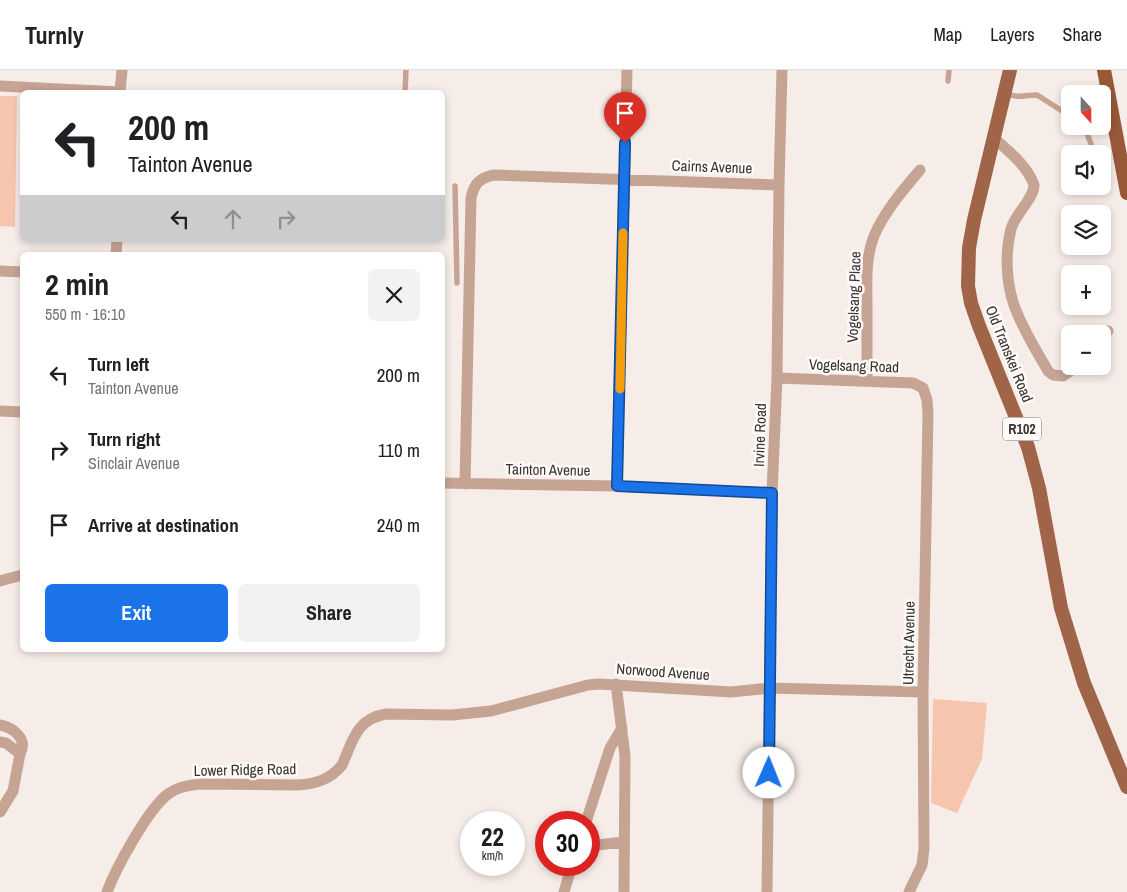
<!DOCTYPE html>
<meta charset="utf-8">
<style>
:root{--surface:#fff;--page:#f2f2f2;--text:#202124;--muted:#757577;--line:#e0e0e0;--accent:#1a73e8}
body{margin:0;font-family:"Archivo Narrow",sans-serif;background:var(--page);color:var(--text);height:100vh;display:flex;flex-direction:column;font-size:19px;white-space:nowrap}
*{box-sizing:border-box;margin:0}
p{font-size:16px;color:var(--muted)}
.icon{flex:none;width:28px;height:28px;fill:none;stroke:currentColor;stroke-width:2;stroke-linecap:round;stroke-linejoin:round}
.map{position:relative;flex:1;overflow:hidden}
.side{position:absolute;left:20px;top:182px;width:425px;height:400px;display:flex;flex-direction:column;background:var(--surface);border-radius:8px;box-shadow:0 2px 8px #0003}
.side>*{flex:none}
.top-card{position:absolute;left:20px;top:20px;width:425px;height:152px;border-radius:8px;box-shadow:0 2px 8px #0003;background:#fff;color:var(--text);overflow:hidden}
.needle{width:32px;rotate:159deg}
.fabs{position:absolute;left:1061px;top:15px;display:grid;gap:10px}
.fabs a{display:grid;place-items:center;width:50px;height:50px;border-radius:8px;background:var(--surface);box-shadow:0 2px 8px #0003;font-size:25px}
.speed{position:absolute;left:460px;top:741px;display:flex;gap:10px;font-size:25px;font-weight:700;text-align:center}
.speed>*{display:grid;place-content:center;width:65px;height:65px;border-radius:50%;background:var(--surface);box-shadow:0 2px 8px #0003;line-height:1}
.speed small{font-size:12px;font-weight:400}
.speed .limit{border:8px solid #d22;background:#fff;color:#111}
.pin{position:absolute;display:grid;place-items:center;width:42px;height:42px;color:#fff;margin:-51px -21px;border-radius:50% 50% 50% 0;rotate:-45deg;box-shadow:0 0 5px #0007}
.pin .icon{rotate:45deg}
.me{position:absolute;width:55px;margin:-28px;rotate:1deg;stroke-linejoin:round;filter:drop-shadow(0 0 4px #0008)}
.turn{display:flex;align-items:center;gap:18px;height:105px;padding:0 25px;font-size:22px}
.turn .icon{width:65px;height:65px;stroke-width:2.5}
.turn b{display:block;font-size:35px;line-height:42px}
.lanes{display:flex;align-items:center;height:48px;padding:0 25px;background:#0003;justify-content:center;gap:25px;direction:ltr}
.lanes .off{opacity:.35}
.round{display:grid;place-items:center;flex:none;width:52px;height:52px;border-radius:8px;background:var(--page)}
.head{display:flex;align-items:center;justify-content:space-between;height:85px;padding:0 25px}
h1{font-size:30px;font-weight:800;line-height:38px}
.cta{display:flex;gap:10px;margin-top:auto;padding:10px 25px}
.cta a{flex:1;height:58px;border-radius:8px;background:var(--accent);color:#fff;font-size:20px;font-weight:800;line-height:58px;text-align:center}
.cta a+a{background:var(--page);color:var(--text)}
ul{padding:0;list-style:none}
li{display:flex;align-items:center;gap:15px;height:75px;padding:0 25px}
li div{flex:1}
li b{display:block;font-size:19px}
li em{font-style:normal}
header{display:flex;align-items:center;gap:30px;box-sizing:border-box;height:70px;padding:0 25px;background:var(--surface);border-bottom:1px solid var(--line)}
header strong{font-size:24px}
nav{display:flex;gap:28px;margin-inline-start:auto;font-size:18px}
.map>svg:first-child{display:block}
.green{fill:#f6c5ae}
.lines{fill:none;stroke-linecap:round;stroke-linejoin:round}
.service{stroke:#c6a494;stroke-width:5.5}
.minor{stroke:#c6a494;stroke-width:11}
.primary{stroke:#a06548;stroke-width:14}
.trunk{stroke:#985939;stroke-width:14}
.route-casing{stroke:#114b97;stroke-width:12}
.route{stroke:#1a73e8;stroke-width:9}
.slow{stroke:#f59e0b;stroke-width:9}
.labels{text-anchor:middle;stroke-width:5;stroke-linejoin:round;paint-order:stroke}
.shield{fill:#fffbf9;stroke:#736f6d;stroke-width:1}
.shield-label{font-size:14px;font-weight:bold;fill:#373331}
.street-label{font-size:15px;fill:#373331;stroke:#fffbf9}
</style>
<header>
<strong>Turnly</strong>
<nav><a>Map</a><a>Layers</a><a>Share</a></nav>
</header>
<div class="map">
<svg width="1127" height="822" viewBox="0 0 1127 822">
<rect width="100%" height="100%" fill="#f6ece8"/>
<path class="green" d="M0,26H17L15,157L0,156Z
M933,629L987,633L982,689L957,743L931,733Z"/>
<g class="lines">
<path class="service" d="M948,11L949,0
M405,22L406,0
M1005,23C1021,29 1022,25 1037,25L1070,46
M1084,56L1095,84
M455,116L457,213"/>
<path class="minor" d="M0,16L120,22L122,0
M994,68C1009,82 1027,95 1034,115C1034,129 1015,144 1011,159C1005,182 1006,212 1014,235C1022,258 1036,280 1048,301L1053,305L1063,306L1077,296
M116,185L117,170
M0,201L22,202
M1102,268L1108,261
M777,308L913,313L923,318L927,330L928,343L923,622L924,779L922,795L909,822
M867,310C867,286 867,262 867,238C867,214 865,188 874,166C884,142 903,120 920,100
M0,341L22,342
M442,413L617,416L772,423
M465,414L471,128C474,114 479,108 494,105L779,115
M617,416L627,0
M0,511L22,505
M616,614L625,686L624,822
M0,655C14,658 28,669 20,684
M0,672L6,673L20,684L13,721L0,742
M586,752L610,678L622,658
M589,776L623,772
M107,822C116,798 148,739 168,724C177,717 188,715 200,714L297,715C315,714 330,710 342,695C353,671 356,649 386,644L452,645L491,641L588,615L599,614L731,622L770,618L923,622
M564,822L572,795
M767,822L772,423L777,308L779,115L782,0"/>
<path class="primary" d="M1010,0L974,150L969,178L968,216L971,233L979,256L1028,377L1039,418L1061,538L1084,613L1127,717"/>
<path class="trunk" d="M1104,0L1127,123"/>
</g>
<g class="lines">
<g class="route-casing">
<path id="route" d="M625,73L617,416L772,423L769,703"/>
</g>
<use href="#route" class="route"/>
<path class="slow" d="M620,319L623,163"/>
</g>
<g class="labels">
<rect class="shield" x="1003" y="347.5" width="38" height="23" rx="4"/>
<g class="shield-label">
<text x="1022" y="364">R102</text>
</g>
<g class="street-label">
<text transform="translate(712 97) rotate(2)" y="5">Cairns Avenue</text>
<text transform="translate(854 227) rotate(-88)" y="5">Vogelsang Place</text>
<text transform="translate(1009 284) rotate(68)" y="5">Old Transkei Road</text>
<text transform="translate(854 296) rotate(2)" y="5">Vogelsang Road</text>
<text transform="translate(760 365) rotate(-88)" y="5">Irvine Road</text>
<text transform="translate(548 400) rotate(1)" y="5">Tainton Avenue</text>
<text transform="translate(909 573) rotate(-89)" y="5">Utrecht Avenue</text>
<text transform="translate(663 602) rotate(4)" y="5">Norwood Avenue</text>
<text transform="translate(245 700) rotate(-1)" y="5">Lower Ridge Road</text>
</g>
</g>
</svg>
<div class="fabs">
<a><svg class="needle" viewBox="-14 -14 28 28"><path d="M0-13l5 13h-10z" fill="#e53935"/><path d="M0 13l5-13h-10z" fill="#757577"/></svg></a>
<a><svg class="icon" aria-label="sound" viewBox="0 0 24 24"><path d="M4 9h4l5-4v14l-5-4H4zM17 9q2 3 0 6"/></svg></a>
<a><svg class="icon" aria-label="layers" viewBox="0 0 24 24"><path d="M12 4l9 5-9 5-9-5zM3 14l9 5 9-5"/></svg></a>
<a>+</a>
<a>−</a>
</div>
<div class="speed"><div>22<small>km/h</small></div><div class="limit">30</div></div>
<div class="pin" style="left:625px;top:73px;background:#d93025"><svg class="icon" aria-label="arrive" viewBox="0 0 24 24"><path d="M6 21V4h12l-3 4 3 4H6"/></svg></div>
<svg class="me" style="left:769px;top:703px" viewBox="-20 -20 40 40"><circle r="19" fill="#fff"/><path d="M0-13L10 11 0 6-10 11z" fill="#1a73e8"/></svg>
<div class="top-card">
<div class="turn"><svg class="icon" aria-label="left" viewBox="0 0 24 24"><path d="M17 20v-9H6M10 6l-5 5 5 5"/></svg><div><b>200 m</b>Tainton Avenue</div></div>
<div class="lanes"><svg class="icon" aria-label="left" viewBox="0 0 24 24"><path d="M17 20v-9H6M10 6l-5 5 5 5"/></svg><svg class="icon off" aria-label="ahead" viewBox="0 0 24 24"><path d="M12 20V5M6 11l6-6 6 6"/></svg><svg class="icon off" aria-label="right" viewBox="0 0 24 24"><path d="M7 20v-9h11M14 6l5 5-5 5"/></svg></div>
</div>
<section class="side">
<div class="head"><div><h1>2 min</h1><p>550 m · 16:10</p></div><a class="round"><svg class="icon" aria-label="close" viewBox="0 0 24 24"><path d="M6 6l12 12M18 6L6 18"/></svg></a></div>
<ul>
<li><svg class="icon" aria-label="left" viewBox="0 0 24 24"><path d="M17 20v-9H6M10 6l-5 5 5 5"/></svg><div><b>Turn left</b><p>Tainton Avenue</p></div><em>200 m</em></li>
<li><svg class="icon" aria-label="right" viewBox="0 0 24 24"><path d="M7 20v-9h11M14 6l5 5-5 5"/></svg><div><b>Turn right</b><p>Sinclair Avenue</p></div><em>110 m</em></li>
<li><svg class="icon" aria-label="arrive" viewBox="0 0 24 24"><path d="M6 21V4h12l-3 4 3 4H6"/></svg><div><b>Arrive at destination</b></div><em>240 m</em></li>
</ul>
<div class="cta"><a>Exit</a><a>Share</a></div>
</section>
</div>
